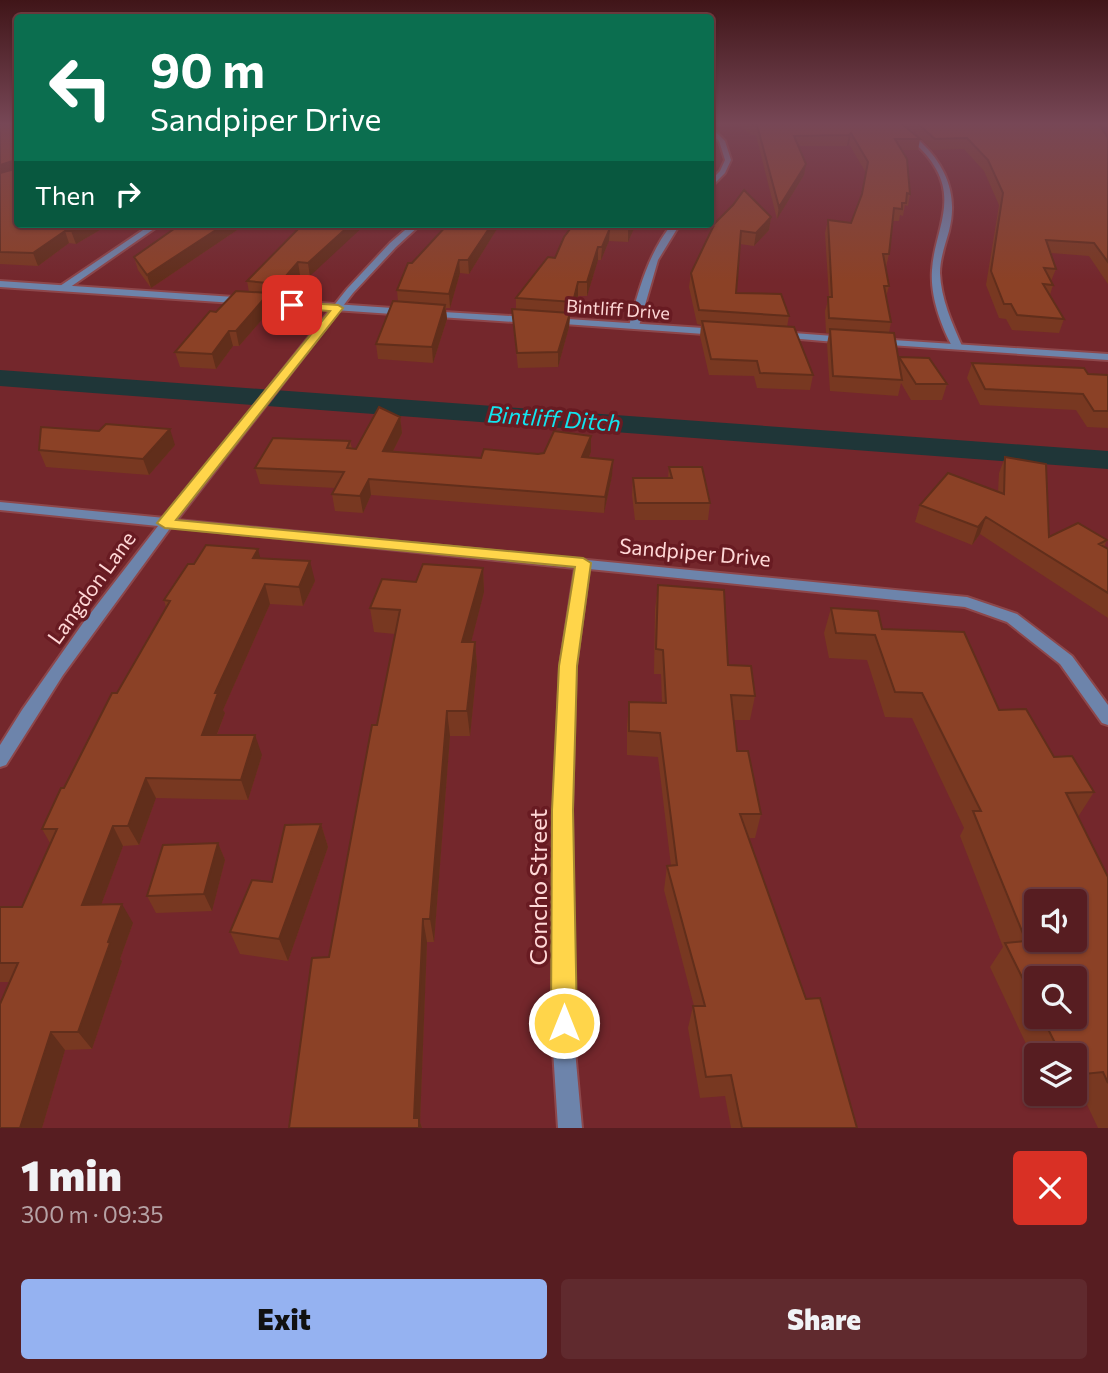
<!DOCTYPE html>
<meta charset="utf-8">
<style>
:root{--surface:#571d21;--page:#602a2e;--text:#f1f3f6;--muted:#b6a2a5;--line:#6d3b3f;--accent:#95b2f1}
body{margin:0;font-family:Commissioner,sans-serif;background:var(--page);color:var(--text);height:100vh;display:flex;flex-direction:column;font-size:26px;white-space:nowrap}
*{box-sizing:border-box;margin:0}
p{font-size:23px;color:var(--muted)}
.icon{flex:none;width:38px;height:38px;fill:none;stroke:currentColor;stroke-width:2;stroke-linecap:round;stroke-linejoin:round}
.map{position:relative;height:1128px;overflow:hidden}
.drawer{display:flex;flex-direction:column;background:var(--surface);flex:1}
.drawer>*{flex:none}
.banner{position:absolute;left:14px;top:14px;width:700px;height:214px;border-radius:7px;box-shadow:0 2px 5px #0004,0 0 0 2px var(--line);background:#0b6e4f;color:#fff;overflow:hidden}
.buttons{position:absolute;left:1024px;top:889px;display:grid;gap:14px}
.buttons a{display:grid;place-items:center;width:63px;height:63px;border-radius:7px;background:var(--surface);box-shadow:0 2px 5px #0004,0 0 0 2px var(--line);font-size:35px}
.pin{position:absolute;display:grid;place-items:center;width:60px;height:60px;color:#fff;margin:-30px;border-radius:14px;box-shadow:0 4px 10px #0006}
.me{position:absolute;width:77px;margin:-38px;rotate:0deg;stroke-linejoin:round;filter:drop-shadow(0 0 5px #0008)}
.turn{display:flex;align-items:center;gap:24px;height:147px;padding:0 21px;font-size:32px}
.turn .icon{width:91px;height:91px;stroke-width:2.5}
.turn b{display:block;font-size:49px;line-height:60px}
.then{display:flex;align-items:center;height:66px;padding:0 21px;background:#0003;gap:14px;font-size:26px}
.round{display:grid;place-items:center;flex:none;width:74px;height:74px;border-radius:7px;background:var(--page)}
.summary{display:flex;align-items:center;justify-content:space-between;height:119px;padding:0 21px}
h1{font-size:42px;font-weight:800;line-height:52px}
.action{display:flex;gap:14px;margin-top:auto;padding:14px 21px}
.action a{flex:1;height:80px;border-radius:7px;background:var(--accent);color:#111;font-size:28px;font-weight:800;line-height:80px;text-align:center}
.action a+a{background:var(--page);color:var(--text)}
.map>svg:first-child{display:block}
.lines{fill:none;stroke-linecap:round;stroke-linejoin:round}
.canal{fill:#1f3638;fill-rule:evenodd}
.minor-casing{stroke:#8d474b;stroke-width:4}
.tertiary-casing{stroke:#8d474b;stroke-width:4}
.minor{fill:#6d84ab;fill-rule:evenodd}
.tertiary{fill:#6d84ab;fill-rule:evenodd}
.wall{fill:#783821;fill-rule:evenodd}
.shaded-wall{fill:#612e1b}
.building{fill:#8b4126;stroke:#612e1b;stroke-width:2;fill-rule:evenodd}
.route{fill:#ffd54a;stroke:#a68a30;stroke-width:2}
.labels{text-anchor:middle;stroke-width:7;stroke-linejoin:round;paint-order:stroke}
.far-street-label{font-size:18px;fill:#ffd8d7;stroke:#681b22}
.street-label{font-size:21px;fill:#ffd8d7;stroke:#681b22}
.water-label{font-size:23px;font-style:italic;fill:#12e5ef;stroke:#681b22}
.near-street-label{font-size:24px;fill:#ffd8d7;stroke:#681b22}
</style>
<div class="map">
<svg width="1108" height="1128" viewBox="0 0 1108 1128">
<rect width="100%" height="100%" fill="#74272c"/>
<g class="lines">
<path class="canal" d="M0,370L1108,451V469L0,386Z"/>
<g class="minor-casing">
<path id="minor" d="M890,123C902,123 913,134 921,142C947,167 958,196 949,231C945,245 940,259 940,273C941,299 952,323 962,346L961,348H953C941,326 930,296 932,270C934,234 956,204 936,169C925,149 907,137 890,123Z
M710,126L725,141L731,160L725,173L710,188V181L720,171L725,160L719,141L710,132Z
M152,224H161L66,290H60V286Z
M412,224H421L396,247L353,293L177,520L967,597L1017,614L1072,656L1108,705V725L1102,723L1060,664L1007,622L965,607L589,569L576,666L572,810L575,1050L582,1128H558L553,1050L554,810L560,666L575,568L171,527L63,675L6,765L0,767V745L22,710L83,623L158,526L0,510V502L165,518L347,289L390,243Z
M672,224H680L658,260L639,326L631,328L629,326C639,289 648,254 672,224Z"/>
</g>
<g class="tertiary-casing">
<path id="tertiary" d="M0,281L407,309L412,312L407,315L0,287Z
M427,311L529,317L534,320L529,323L424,316L422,314Z
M553,318L718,329L723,332L718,335L550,323L548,321Z
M780,332L847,337L852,340L847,343L777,337V333Z
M878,339L1108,354V360L875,344L873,342Z"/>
</g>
<use href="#minor" class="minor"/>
<use href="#tertiary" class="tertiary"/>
</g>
<path class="wall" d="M0,123L18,224H110L76,244L69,243L38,266L0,264Z
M737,123H1108V126L1100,125L1108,138V284L1089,256L1051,253L1056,269L1051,281L1053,285L1050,295L1064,319L1059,333L1012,330L1006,319L999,318L986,285L999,205L984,171L964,149L932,150L909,127L904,126L920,139L918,150H902L910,194L908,206L905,205L903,216L900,215L899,221H893L889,254L886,267L889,286L886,297L891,322L889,333L899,360V357L947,384L942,400H911L901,383L898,396L830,391L827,344L829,333H826L825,311L829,297L825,233L828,220L851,223L861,196L866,173L849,144L847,146H799L806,164L804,175L777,219L756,135H751Z
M771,217L769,230L754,246L740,244L736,293L789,316L787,327L813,375L810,390L757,388L754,376L709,375L700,336L701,325L697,324L689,287L691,273L710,233L711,227Z
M163,224H246L151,288L138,270L134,257L178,226Z
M303,224L310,276L300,275L282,297L270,296L272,308L239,346H233L216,369L180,367L175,352L216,312L249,292L247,281Z
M500,224L469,274L460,273L450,308H446L447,319L433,363L378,359L376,344L398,302L397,290L412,263Z
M636,224L628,242L609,241L601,260H598L587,296H578L572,316H570L569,327L558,367L518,368L512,309H516V298L555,258L564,237Z
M972,363L1108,375V428L1087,427L1076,410L980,405L967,378Z
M400,417L402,433L393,451L481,458L591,452L589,457L612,476L604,513L371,495L363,513L335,511L332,494L335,488L260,484L255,468L350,441L352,448L356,449Z
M99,431L175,445L149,475L46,467L39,450Z
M1005,457L1049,537L1107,540L1104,547L1108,549V618L980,534L972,545L915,522L920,505L998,492L999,473Z
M669,467L710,503L708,520H635L632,495L633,478H668Z
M260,558L315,581L303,606L270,604L223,710L225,713L217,735L262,755L248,800L156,798L139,845L123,846L101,905L133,923L120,959L122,961L92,1049L65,1050L42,1128L10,982H0V907H22L50,843L42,829L64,788L166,607L164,600L194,564Z
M483,568L484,592L471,642H475L477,666L470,736H450L434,942H427L420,1122L422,1128H289L329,957L395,634L374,632L370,608L416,582Z
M658,585L755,696L750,720H734L737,751L761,814L755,838H749L806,999L857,1128H731L725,1096L700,1098L688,1028L693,1006H694L664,890L667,866H671L658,757L627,755V726L629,702L662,703L661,674H654L655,609Z
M831,608L882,629L999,710L1094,792L1078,817L1108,877V1128H1098L1082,1094L1051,1097L1050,1094H1074V1055H1036V1065L990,967L1003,947L960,836L964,828L912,718L885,717L867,660L829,658L824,633ZM1036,978L1074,1017H1036Z
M321,824L328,847L288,961L240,954L230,932Z
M218,843L225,860L212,911L156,913L147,896Z"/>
<path class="shaded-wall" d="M851,133L849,144L847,146L849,135Z
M16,160L18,171L0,177V165Z
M806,164L804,175L777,219L779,207Z
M771,217L769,230L754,246L756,233Z
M85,224H110L76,244L71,231Z
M225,224H246L151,288L147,275Z
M351,224H366L310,276L308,263Z
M492,224H500L469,274L468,260Z
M631,224H636L628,242V229Z
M610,228L609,241L601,260L602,247Z
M65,231L69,243L38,266L33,253Z
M598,247V260L587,296V282Z
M459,260L460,273L450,308L449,294Z
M298,262L300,275L282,297L279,284Z
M578,282V296L572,316L573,302Z
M269,293L272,308L239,346L236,331Z
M445,305L447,319L433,363L432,347Z
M570,313L569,327L558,367V352Z
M229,331L233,346L216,369L212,354Z
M400,417L402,433L385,467L383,451Z
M170,429L175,445L149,475L143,459Z
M591,436V452L582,473V457Z
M613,460L612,476L604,513L605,497Z
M369,479L371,495L363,513L360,496Z
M986,517L980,534L972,545L978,527Z
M258,549L263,568L253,558Z
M310,561L315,581L303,606L299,587Z
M483,568L484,592L465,666L462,642Z
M265,584L270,604L223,710L225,713L209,755L202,735L215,693Z
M475,642L477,666L470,736L467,711Z
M447,711L450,736L434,942L430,919Z
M255,735L262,755L248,800L241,780Z
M146,778L156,798L139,845L128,826Z
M321,824L328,847L288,961L279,939Z
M113,826L123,846L94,924L82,905Z
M218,843L225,860L212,911L204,894Z
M122,904L133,923L120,959L122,961L92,1049L78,1032L108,942Z
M423,919L427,942L420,1122L422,1128H417L414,1118Z
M51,1032L65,1050L42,1128H20Z"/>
<path class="building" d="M0,123H18V224H85L71,231H65L33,253L0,252V173L15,169L16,160L0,165Z
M750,123H901L920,139H895L907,159L910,194L907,193L906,203H902V209L894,208L889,254H883L889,286H884L891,322L829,318L828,297H832L828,220L851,223L862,194L868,162L851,133L849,135L794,136L806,164L779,207L757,125H753Z
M917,123H1098L1108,138V262L1094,243L1046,240L1056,269L1044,268L1053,285L1043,284L1064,319L1017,315L1011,304H1004L991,271L1003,193L988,160L967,138L935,139Z
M744,190L771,217L756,233L741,231L736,293L781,294L789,316L699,310L691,273L713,227H711L733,205Z
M181,224H225L147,275L134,257Z
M303,224H351L308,263L298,262L279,284L247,281Z
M448,224H492L468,260H459L449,294L397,290L408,263H412Z
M574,224H631L628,229L610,228L602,247H598L587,282H578L573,302L516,298L548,257L555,258L564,237Z
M236,291L269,293L236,331H229L212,354L175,352L210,311L216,312Z
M393,301L445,305L432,347L376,344Z
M512,309L570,313L558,352L517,353Z
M702,321L794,327L813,375L760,373L757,361L711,359Z
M830,329L894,333L902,380L833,376Z
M899,357L929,358L947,384H916Z
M972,363L1084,368L1088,374L1108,375V411H1094L1083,394L985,389Z
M379,407L400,417L383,451L481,458L484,449L538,454L544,453L554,431L591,436L582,457L613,460L605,497L369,479L360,496L332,494L344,472L255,468L273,438L350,441L347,448L356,449Z
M106,424L170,429L143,459L39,450L41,427L99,431Z
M1005,457L1046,464L1049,537L1078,523L1107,540L1099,544L1108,549V593L986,517L978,527L920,505L948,473L1004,494Z
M669,467H702L710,503H636L633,478H672Z
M206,545L258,549L253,558L310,561L299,587L265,584L215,693H218L202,735H255L241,780L146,778L128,826H113L82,905L122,904L108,942L110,943L78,1032H51L20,1128H0V1004L18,963H0V907H22L57,829H42L61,788H64L112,693H117L170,601L164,600L188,564H194Z
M423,564L483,568L462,642H475L467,711H447L430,919H423L414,1118H419V1128H289L312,958L329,957L372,725H377L400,610L370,608L382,579L416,582Z
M658,585L724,590L728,665L751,666L755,696L731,695L737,751H748L761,814H740L806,999L820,998L857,1128H742L731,1075L706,1077L693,1006H705L667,866L677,865L660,733L629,731V702L666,703L663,650L656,649Z
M831,608L878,611L882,629L964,632L999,710L1026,709L1054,757L1072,756L1094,792L1066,793L1108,877V1083L1103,1072L1074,1075V1055H1061L1042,1017H1074V978H1036V1005L1005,943L1026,941L973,811H981L922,693L895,692L875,635L836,633ZM1036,901H1074V940H1036Z
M321,824L279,939L230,932L252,880L272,882L285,825Z
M218,843L204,894L147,896L163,845Z"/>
<linearGradient id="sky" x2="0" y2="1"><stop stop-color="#401518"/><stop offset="0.44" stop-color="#774756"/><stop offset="1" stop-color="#774756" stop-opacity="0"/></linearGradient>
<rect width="1108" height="281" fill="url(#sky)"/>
<path class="route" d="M289,302L338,305L343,308L176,520L583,558L591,563L577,666L573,810L577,1023L573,1032L564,1036L555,1032L551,1023L552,810L559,666L575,567L165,528L157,523L330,311L292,308L287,305Z"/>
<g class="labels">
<g class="far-street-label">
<text transform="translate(618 310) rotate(4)" y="6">Bintliff Drive</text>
</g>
<g class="street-label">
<text transform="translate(695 553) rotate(5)" y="7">Sandpiper Drive</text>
<text transform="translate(92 588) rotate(-54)" y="7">Langdon Lane</text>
</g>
<g class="water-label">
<text transform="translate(554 419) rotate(4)" y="8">Bintliff Ditch</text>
</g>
<g class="near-street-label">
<text transform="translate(539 887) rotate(-90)" y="8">Concho Street</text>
</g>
</g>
</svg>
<div class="buttons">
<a><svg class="icon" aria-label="sound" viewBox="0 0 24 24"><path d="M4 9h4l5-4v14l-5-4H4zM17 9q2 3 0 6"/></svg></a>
<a><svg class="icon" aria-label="search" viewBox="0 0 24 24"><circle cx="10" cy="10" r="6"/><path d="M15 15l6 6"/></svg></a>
<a><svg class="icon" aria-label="layers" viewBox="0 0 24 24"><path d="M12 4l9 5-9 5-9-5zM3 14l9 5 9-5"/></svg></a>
</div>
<div class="pin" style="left:292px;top:305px;background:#d93025"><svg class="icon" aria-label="arrive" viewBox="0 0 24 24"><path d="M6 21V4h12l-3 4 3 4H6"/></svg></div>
<svg class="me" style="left:564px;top:1023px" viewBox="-20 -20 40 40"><circle r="17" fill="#ffd54a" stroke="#fff" stroke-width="3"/><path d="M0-11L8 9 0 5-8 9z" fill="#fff"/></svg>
<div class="banner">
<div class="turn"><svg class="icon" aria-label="left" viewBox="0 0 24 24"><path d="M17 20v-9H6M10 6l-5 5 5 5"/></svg><div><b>90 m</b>Sandpiper Drive</div></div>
<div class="then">Then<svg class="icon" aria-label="right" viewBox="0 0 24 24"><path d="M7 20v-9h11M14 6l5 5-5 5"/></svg></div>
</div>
</div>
<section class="drawer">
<div class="summary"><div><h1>1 min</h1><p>300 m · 09:35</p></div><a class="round" style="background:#d93025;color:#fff"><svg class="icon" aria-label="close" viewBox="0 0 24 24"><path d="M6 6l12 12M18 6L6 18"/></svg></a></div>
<div class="action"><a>Exit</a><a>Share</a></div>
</section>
